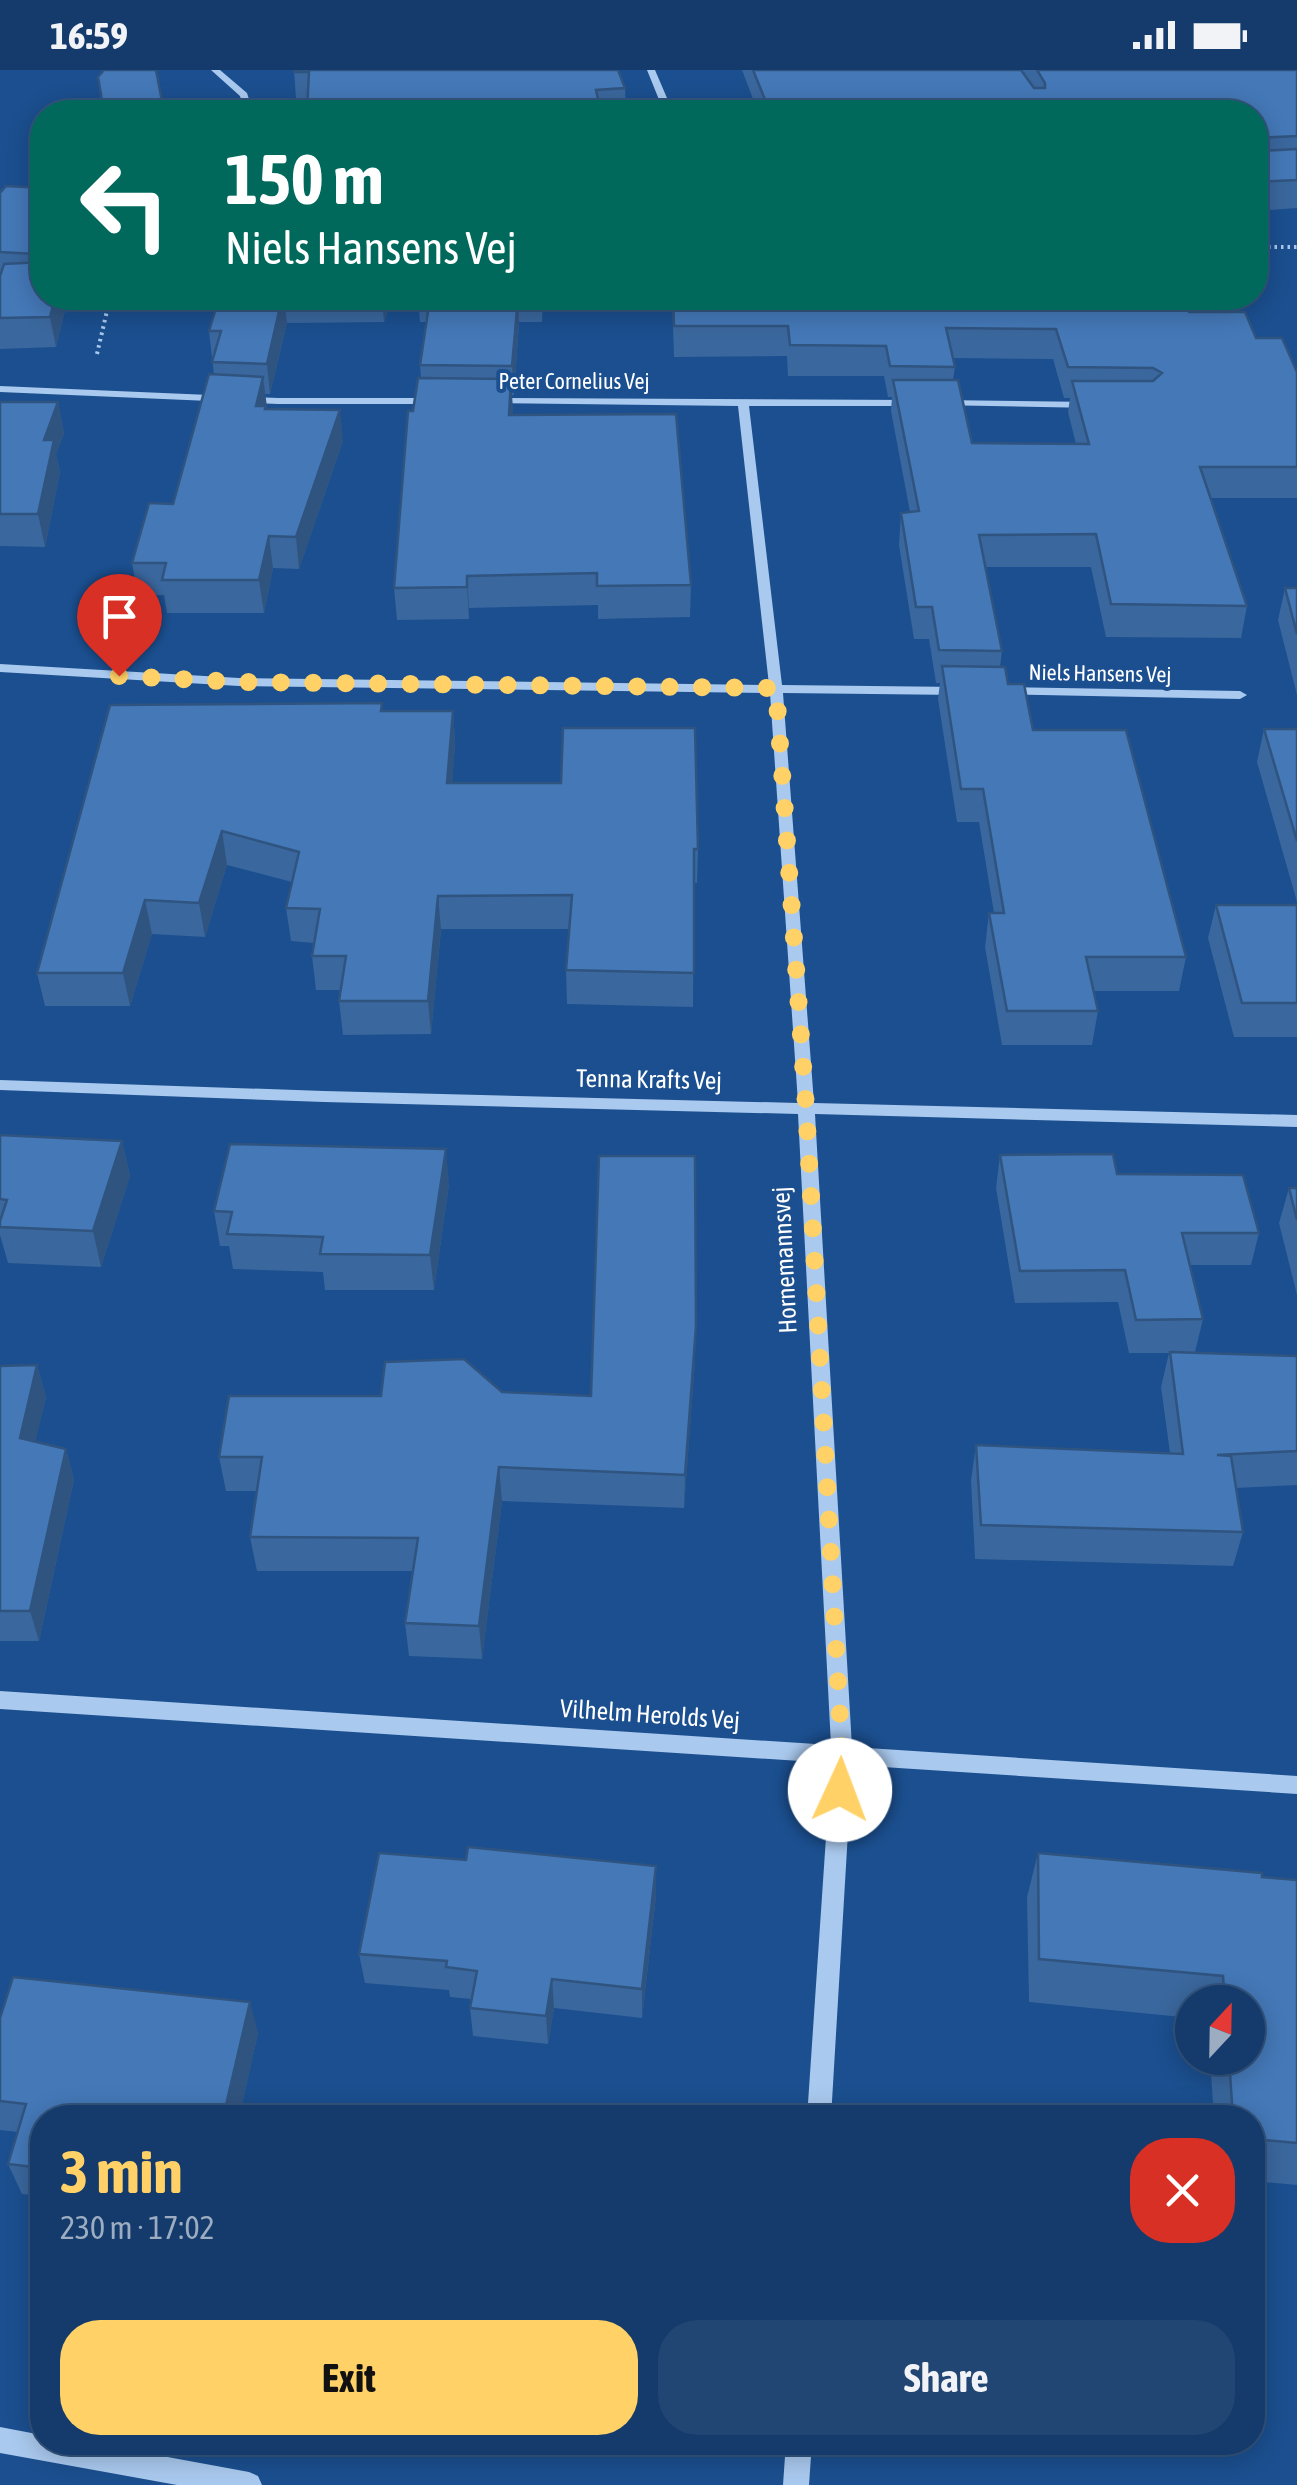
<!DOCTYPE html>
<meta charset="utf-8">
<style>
:root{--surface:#143b6b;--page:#214673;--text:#f1f3f6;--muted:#9dadc1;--line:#33557e;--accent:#ffd166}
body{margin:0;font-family:"Asap Condensed",sans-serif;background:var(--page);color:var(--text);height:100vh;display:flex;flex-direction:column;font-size:38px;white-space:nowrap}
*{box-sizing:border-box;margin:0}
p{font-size:32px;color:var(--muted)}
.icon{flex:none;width:55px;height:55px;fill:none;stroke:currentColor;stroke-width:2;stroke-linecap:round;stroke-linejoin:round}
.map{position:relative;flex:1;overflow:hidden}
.panel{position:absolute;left:30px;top:2035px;width:1235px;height:350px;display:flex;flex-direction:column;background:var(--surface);border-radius:40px;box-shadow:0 5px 25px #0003,0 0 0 2px var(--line)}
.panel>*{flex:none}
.hud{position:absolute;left:30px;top:30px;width:1238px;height:210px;border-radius:40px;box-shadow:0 5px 25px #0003,0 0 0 2px var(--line);background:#00695c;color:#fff;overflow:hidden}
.needle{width:65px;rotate:22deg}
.tools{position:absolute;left:1175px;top:1915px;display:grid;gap:20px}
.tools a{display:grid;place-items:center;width:90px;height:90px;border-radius:50%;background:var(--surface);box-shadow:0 5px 25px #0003,0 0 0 2px var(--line);font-size:50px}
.pin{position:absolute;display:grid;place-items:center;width:85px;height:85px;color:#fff;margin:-102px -42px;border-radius:50% 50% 50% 0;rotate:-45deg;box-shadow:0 0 10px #0007}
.pin .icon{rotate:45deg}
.me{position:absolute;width:110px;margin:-55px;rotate:2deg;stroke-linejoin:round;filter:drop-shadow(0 0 8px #0008)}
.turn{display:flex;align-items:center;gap:35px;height:210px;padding:0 30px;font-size:45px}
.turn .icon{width:130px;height:130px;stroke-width:2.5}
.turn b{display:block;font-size:70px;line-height:85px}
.round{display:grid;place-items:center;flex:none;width:105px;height:105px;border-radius:40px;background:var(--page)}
.headline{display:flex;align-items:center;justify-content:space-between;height:170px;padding:0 30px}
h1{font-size:60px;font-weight:700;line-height:75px;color:var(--accent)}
.primary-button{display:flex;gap:20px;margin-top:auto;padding:20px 30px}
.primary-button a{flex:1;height:115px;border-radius:40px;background:var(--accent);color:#111;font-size:40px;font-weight:700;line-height:115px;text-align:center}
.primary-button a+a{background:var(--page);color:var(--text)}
.status{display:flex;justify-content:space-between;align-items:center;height:70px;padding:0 50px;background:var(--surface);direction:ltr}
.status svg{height:28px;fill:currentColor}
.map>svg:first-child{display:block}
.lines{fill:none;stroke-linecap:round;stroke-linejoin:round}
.path{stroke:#a9c9ee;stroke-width:4;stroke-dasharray:2.5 4;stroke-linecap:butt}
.minor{fill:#a9c9ee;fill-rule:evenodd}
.wall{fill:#3a679d;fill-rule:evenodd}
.shaded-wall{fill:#305480}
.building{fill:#4478b7;stroke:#305480;stroke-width:2.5}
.route{stroke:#ffd166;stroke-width:18;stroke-dasharray:0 32.4}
.labels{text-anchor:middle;stroke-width:8;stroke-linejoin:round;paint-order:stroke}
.far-street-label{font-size:22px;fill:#fff;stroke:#1b4f8f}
.street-label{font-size:25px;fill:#fff;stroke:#1b4f8f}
</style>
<div class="status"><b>16:59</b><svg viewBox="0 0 49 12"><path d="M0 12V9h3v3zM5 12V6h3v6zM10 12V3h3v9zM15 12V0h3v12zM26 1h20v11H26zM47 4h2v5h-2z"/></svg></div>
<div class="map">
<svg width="1297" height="2415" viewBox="0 0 1297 2415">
<rect width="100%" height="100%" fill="#1b4f8f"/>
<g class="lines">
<path class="path" d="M1255,177H1297
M97,284L110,228"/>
<path class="minor" d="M211,0H220L247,23L253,42H245L240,26Z
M647,0H655L673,42H664Z
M0,316L278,328H438L444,331L438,334H278L0,322Z
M489,328L913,330L919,333L913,336H749L782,615L960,617L967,621L960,625L783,623L814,1033L1297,1045V1057L815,1044L852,1677L1297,1706V1724L852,1695L831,2048H807L831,1693L0,1639V1621L831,1675L798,1044L324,1032L0,1020V1010L324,1021L798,1033L770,623L239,616L0,602V594L239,608L769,615L738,336L485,333L483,331Z
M939,330L1093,332L1099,335L1093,338L935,335L933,333Z
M1001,617L1240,621L1247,625L1240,629L996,624L994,621Z
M0,2357L42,2365V2372H86L249,2402L258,2406L262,2415H177L0,2383Z
M786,2372H812L809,2415H783Z"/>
</g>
<path class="wall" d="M294,0L625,18L626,42H307L308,28L296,29Z
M742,0H1297V138L1255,141V42H758Z
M42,118V228H68L56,277L0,279V123Z
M219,228H392L384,252L287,253L270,324H265L266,339L343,371L299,499L273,498L264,543H167L164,525L138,526L132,493L173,434L214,305L209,261Z
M418,228H543L542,252H519L514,325H512V345L691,515L690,547L598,549V535L469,538V549L397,550L394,518L413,341L421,308L420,295L426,252H420Z
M672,228H1184L1189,242L1256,268L1297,302V428H1211L1247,536L1241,568L1106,567L1091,497H985L1002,581L1000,597L1033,660L1186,887L1179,921H1093L1098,941L1092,975H1002L985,877L989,843H994L979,752H957L938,629L940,613H936L929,569H914L899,475L901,443L910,442L891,341L892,327H888L884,306H788L787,286L674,287ZM953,288L1053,289L1064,328H1070L1068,342L1076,374L972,373L953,310L955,297Z
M0,332H58L64,364L56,384L60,402L45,477L0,476Z
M1285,518H1297V625L1278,550Z
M382,633V641H453L455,673L452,713L698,779L697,813H694L693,937L567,934L566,900L569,859H441L431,964L343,965L339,931L341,920H316L312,886L314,873L291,871L286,838L292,812L227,795L205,867L152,864L130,936H45L37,903Z
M1264,659H1297V832L1257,692Z
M1216,835H1297V967H1234L1208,868Z
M0,1065L122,1071L130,1106L101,1197L8,1193L0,1165Z
M1000,1085L1117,1104L1259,1163L1251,1195H1190L1203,1249L1195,1282L1297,1286V1415L1236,1418L1243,1462L1233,1496L975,1489L971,1410L976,1375L1170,1383L1161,1317L1169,1283H1129L1118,1232L1015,1233L996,1118Z
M449,1114L434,1220H325L323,1202L233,1199L229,1176H220L214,1141Z
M1289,1118H1297V1225L1279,1153Z
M695,1290L684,1438L502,1431L482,1589L409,1586L405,1553L413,1501H257L250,1467L257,1421H226L219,1387L381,1326L502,1322L591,1326Z
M37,1295L46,1327L35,1372L66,1379L74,1410L39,1571H0V1296Z
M1038,1783L1297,1810V2115L1252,2111V2048H1214L1210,1988H1248V1932H1192V1948L1029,1932L1027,1827Z
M466,1790L656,1796V1826L642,1948L554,1938L548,1974L473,1966L470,1938L471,1929L450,1927L449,1920L365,1913L359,1884Z
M0,1948L258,1963L239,2048H42V2126L22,2124L8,2094L18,2062L0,2060Z"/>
<path class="shaded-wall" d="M42,175V212L41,214L35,184Z
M55,228H68L56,277L50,247Z
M282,228H284L287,253L270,324L267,294Z
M382,228H392L384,252Z
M518,228L519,252L514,325L512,296Z
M263,307L267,337L266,340L256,336Z
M511,309L513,339L510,376L509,345Z
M58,332L64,364L56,384L60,402L45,477L38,444L44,370Z
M340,340L343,371L299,499L296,467Z
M269,466L273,498L264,543L259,510Z
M467,506L469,538V549L467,517Z
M453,641L455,673L450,746L447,713Z
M222,761L227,795L205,867L199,833Z
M438,826L441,859L431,964L428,931Z
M145,830L152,864L130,936L123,903Z
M122,1071L130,1106L101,1197L93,1161Z
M446,1079L449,1114L434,1220L430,1185Z
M696,1256L695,1290L684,1438L685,1405Z
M37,1295L46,1327L29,1399L20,1368Z
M66,1379L74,1410L39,1571L30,1541Z
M499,1397L502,1431L482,1589L479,1556Z
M656,1796V1826L642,1948V1919Z
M552,1909L554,1938L548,1974L546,1946Z
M250,1932L258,1963L239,2048H223Z"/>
<path class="building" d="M104,0H156L164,42H104L98,7Z
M294,0H618L625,18L596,20L601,42H307L309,2H294Z
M753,0H1021L1034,18H1045V13L1037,0H1297V66L1257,68L1260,81L1297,79V110L1255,112V42H770Z
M6,116L42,118V175L35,184L0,182V123Z
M42,192V228H55L50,247L0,248V206L4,194Z
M219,228H282L267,294L212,292L221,261H209Z
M430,228H518L512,296L420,295Z
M673,228H1184L1189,242H1245L1256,268H1282L1297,302V397H1200L1247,536L1111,534L1096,464L979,465L1002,581L939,580L932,537H916L901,443L919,441L893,310H958L972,373L1089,374L1072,311H1153L1162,303L1153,298L1068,297L1056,259L946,258L955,297L890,296L886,276L790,275L788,256H674Z
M209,304L263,307L256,336H266L265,339L340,340L296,467L269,466L259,510H162L166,493H132L149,433L173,434Z
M418,308L511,309L509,345L676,344L691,515L597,516V503L467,506V517L394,518L408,341H413Z
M0,332H58L44,370H54L38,444H0Z
M1285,518H1297V564Z
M942,596L1005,597L1008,614H1024L1033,660H1126L1186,887H1086L1098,941H1007L989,843H1004L983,719H961Z
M382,633L381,641H453L447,713H561L563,658H695L698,779H694V903L566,900L572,825L438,826L428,931H339L346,886H312L320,839L286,838L299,782L222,761L199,833L145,830L123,903H37L110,635Z
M1264,659H1297V771Z
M1216,835H1297V933H1242Z
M0,1065L122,1071L93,1161L0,1157V1151L7,1130L0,1129Z
M230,1074L446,1079L430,1185L320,1184L323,1167L227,1164L232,1142L214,1141Z
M1113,1084L1117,1104L1243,1105L1259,1163H1182L1203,1249L1136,1250L1125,1200L1020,1201L1000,1085Z
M599,1086H695L696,1256L685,1405L499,1397L479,1556L405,1553L418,1468L250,1467L262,1387H219L229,1326H381L385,1292L464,1289L502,1322L591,1326Z
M1289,1118H1297V1150Z
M1170,1282L1297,1286V1381L1217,1385L1231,1386L1243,1462L981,1455L976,1375L1183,1384Z
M37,1295L20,1368L66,1379L30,1541H0V1296Z
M468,1777L656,1796L642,1919L552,1909L546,1946L470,1938L477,1901L446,1897L447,1891L359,1884L379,1783L466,1790Z
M1038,1783L1262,1803V1807L1297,1810V2073L1252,2069V2048H1233L1229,1988H1248V1932H1225L1223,1906L1039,1889Z
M13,1907L250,1932L223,2048H149L111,2043L110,2048H42V2098L8,2094L26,2034L0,2031V1948Z"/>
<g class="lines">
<path class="route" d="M119,606L239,612L776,618L806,1036L842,1684L840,1720"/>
</g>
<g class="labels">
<g class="far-street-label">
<text x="574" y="319">Peter Cornelius Vej</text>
<text transform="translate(1100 603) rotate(1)" y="8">Niels Hansens Vej</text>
</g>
<g class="street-label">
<text transform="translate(649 1009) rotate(1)" y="9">Tenna Krafts Vej</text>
<text transform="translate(784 1190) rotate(-93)" y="9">Hornemannsvej</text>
<text transform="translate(650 1644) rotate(4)" y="9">Vilhelm Herolds Vej</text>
</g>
</g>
</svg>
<div class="tools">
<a><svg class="needle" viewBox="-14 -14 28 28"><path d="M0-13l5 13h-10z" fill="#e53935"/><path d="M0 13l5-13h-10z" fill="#9dadc1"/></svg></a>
</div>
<div class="pin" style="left:119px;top:606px;background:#d93025"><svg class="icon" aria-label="arrive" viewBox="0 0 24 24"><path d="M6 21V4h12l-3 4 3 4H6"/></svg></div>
<svg class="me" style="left:840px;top:1720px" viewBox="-20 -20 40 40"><circle r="19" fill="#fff"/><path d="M0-13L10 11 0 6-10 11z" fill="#ffd166"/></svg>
<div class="hud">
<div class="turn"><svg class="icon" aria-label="left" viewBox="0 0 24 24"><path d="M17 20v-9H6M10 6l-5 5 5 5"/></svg><div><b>150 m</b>Niels Hansens Vej</div></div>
</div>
<section class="panel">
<div class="headline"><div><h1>3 min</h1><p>230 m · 17:02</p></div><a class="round" style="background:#d93025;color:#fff"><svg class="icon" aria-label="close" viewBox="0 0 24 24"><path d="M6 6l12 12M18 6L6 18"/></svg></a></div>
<div class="primary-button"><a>Exit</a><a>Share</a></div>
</section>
</div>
